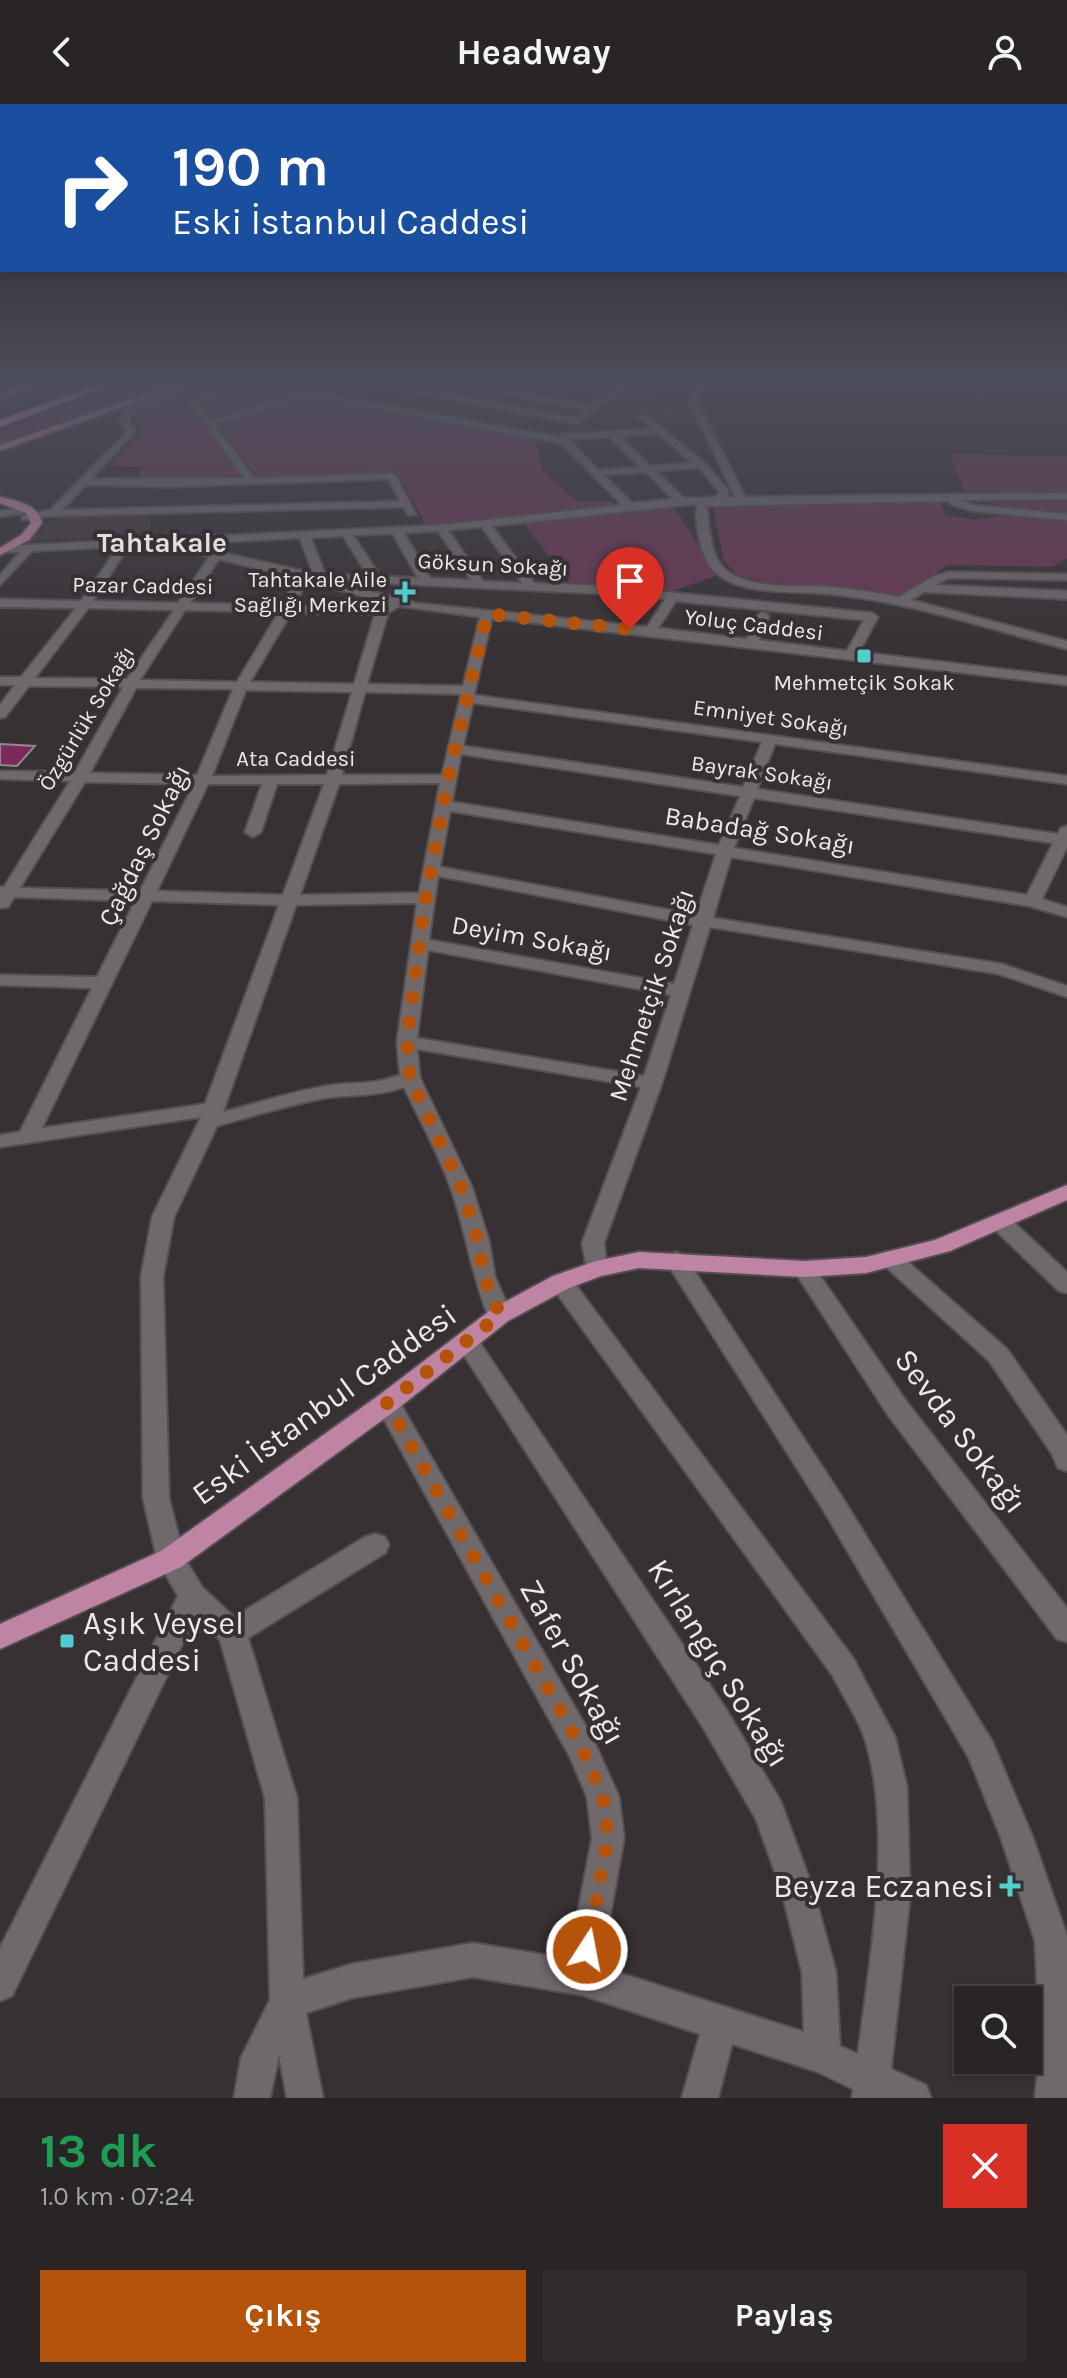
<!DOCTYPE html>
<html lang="tr">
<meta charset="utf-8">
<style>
:root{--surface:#292526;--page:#312d2e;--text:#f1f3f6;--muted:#a5a5a7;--line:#454243;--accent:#b45309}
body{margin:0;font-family:Karla,sans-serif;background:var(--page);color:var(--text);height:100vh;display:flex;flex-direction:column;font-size:30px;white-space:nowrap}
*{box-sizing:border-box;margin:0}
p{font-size:26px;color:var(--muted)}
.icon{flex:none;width:44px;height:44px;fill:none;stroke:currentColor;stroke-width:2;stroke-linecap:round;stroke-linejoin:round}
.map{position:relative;height:1994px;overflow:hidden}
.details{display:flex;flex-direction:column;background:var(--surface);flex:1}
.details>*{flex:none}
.guide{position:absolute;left:0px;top:0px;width:1068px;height:168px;box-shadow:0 2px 6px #0004,0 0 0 2px var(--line);background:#1a4fa0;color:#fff;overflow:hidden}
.buttons{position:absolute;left:954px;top:1882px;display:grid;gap:16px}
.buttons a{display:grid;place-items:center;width:88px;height:88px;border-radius:0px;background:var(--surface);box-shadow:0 2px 6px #0004,0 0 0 2px var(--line);font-size:40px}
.pin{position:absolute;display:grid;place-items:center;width:68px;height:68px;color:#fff;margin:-82px -34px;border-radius:50% 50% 50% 0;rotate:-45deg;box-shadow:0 0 8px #0007}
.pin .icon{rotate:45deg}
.me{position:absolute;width:88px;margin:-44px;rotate:11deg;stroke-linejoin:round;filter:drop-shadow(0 0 6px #0008)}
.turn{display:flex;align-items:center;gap:28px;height:168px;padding:0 40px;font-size:36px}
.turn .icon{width:104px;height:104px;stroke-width:2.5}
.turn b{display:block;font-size:56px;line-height:68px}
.round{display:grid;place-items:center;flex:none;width:84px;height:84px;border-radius:0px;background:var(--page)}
.headline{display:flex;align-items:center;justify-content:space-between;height:136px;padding:0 40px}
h1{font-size:48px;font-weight:700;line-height:60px;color:#1e9e55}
.cta{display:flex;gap:16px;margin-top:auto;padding:16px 40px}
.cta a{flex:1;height:92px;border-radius:0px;background:var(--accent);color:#fff;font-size:32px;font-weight:700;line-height:92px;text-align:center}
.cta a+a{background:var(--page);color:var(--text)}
header{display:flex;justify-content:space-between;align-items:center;height:104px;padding:0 40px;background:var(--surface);font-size:36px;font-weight:700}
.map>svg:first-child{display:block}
.built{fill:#44383d}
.green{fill:#6a3753}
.building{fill:#7d295b;stroke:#918a8d;stroke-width:2}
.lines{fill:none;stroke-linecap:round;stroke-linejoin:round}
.minor-casing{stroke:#544f51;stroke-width:4}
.major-casing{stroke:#544f51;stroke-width:4}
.highway-casing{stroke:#544f51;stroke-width:4}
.minor{fill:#6f696c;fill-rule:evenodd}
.major{fill:#bf84a3;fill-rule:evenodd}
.highway{fill:#f496c8;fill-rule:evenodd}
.route{stroke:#b45309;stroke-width:14;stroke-dasharray:0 25.2}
.poi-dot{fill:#52cdcf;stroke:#373133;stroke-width:3}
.labels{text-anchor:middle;stroke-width:8;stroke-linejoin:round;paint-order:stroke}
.far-street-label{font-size:22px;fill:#ede9eb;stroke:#373133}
.far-poi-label{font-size:22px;fill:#ede9eb;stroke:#373133;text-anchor:end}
.street-label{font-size:26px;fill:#ede9eb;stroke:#373133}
.far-district-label{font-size:28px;font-weight:bold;fill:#e4dde0;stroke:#373133}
.near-street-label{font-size:32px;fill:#ede9eb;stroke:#373133}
.near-poi-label{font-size:32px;fill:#ede9eb;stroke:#373133;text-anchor:start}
</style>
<header><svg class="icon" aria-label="back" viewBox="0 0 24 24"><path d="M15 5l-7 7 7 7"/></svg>Headway<svg class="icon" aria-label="person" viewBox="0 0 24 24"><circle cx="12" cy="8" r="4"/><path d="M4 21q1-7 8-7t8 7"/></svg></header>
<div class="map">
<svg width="1067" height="1994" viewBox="0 0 1067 1994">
<rect width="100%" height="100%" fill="#373133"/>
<path class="built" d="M620,288L646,291L681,302L683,307L618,320L591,311Z
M151,408L150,432L30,437L59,410Z"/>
<path class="green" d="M57,275H92L0,307V296Z
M136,275H183L0,340V326Z
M246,281L535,334L542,366L576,397H612L616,401L542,412L427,422L398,370L258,374L199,296Z
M199,283L215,285L188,298L241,373L191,378L136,377L143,363L108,362L143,327L131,308Z
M949,350L1067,352V390L966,389Z
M938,394L946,411L974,416L1024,408L987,398H1067V454L1053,463L947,461L903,493L859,485L762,478L737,471L724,457L712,398Z
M672,400L718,471L668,489L572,482L524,420Z"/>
<path class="building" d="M0,640L35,642L17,662L0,661Z"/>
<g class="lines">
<g class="minor-casing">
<path id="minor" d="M14,275L42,279L38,282Z
M211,275H243L309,287L351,275H372L579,315L584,306L438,275H455L589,302L615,286L574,275L623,283L640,275H651L607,296L577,320L360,278L320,289L559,333L563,330L652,325L639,313L646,311L706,360L729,388L727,393H735L689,297L691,288L711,275H721L698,291L697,297L745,393L1067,389V395L960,396L973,401L1067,410V416L972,407L950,400V397L706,402C710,420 709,447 722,462C746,488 799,480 831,483C854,485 877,489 899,493L934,472L949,468L1067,470V476L949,474L935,481L1067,487V495L924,488L911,496L1067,537V545C988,525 911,498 829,490C795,486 744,493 716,469C701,455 694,419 697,400L492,422L534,479L608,482L872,509L878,513L859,548L1067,573V581L492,514L474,591L1067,672V680L775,640L757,685L1058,730L1061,724L1067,722V743L1042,795L1067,803V813L1029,802L731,753L713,814L1002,860L1067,882V893L999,870L710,823L662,979L604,1139L607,1165L604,1170H588L582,1139L641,983L417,945L420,974L472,1083L489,1137L495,1173L512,1211L508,1217L500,1219L492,1217L488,1211C471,1170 466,1127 451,1085C439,1050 420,1017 404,983C376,993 354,990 325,994C289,1001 253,1012 217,1022L174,1113L163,1173L169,1394L184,1453L202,1483L234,1513L365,1433L375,1430L385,1433L389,1441L385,1449L248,1534L297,1694L303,1875L352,1860L473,1839L569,1855L592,1734L587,1693L570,1653L375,1299L378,1292L387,1290L396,1292L593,1635L619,1693L624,1734L601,1863L804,1928L802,1868L781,1785L756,1715L704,1625L460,1245L456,1239L460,1233L468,1230L476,1233L726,1605L781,1698L813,1785L836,1868L840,1942L858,1950C870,1852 893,1734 866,1638C859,1615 843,1593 833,1572L553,1184L550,1178L553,1172H569L853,1554L895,1633L907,1683L910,1792L891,1965L926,1981L931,1994H852L853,1985L818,1968L732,1940L718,1994H682L700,1930L582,1891L473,1873L352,1894L306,1909L323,1994H287L279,1951L270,1994H234L241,1954L270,1896L265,1694L220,1536L196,1512L12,1892L0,1897V1844L178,1492L157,1455L143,1394L141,1173L152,1113L201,1013L0,1043V1031L20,1028L92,884L0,881V871L97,873L135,797L14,793L8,803L0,804V783H4L70,677L0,675V667L75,668L123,583L29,582L5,613L0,614V601L15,581H0V573H21L76,504L0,503V495L81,497L118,443L32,447L0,481V471L20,448H7L1,445L7,442L441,421L622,401L561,339L309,293L214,320L254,374L391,369L396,372L416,411H408L404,403L53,412L22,416V412L50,406L122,333L126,327L121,317L123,305ZM224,275L298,290L211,316L198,298L220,289V285L189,297L244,374L91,375L136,327L129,317L130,308ZM658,330L693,359L650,362L620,332ZM610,333L640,363L598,366L568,335ZM700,364L719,388L717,393L684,394L656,367ZM646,368L673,395L632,399L604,371ZM388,375L400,397L62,406L86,381L169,383ZM482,423L522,479L483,477L448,426ZM438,427L471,476L430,474L404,429ZM393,430L418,474L380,472L353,431ZM343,432L368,472L325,470L311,434ZM300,434L313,469L183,440ZM183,440L177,443L179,445L209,453L178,499L93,497L129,442ZM219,455L295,474L283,501L190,499ZM306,477L387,499L380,503L295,502ZM333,477L608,490L665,495L647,523L415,499ZM676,497L864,516L847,547L759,536L769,512L763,508L757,512L747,535L658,524ZM399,502L480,513L463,582L367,580L388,509ZM88,504L174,506L127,575L35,574ZM185,506L279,508L237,578L140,576ZM291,509L375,510L354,580L250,578ZM136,584L233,585L197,671L90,669ZM246,586L352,588L327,671L212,672ZM365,588L461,590L442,671H342ZM473,599L762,638L743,683L463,642ZM461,650L740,692L719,741L452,698ZM85,678L194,680L140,787L20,784ZM440,679L419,789L300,791L339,680ZM208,680H262L245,728L253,733L261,728L277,680H324L283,791L157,787ZM754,694L1053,739L1027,791L734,744ZM450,707L716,750L696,811L440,763ZM438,772L693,821L674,880L429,836ZM152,797L279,801L205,1000L42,1024ZM417,799L397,938L400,971C370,982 355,977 326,982C291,988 257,999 223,1008L296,801ZM428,846L671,891L644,972L417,934Z
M990,275H1001L1010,281L976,287L972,284L996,279Z
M20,404L25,407L24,409L0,413V407Z
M1000,1111L1008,1113L1067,1168V1189L1059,1187L992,1123L989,1118L992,1113Z
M676,1148L684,1151L842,1393L992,1637L1033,1734L1067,1832V1994H1035L1040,1940L1035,1837L1001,1734L969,1654L824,1407L665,1156L668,1151Z
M892,1148L900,1151L1007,1245L1067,1331V1367L1058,1364L1052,1350L989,1257L884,1161L881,1156L884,1151Z
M804,1157L812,1160L906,1297L1067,1504V1538L1057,1535L888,1311L793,1165L796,1160Z"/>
</g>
<g class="major-casing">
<path id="major" d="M40,275H53L0,295V289Z
M188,275H201L0,347V341Z
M0,393C17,397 38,400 42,419L29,436L0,451V444L21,431L31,419L26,409L0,399Z
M1067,1081V1096L950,1147L866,1169L804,1173L639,1164L601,1172L569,1184L508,1217L396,1306L181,1463L0,1545V1520L161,1447L378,1292L492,1205L553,1172L596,1157L639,1148L804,1157L866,1153L935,1136Z"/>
</g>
<g class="highway-casing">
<path id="highway" d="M112,275H127L0,323V316Z"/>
</g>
<use href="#minor" class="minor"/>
<use href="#major" class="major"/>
<use href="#highway" class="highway"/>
</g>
<linearGradient id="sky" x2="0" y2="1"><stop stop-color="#1e1b1c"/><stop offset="0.5" stop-color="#4d4e5b"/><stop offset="1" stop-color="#4d4e5b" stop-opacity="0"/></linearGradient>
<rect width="1067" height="554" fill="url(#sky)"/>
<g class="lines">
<path class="route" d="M587,1846L608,1734L603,1693L582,1645L387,1299L500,1211L484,1173L478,1137L461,1083L410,974L407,938L424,803L451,661L487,510L630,525"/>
</g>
<g class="poi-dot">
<path d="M401 476h8v8h8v8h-8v8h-8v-8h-8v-8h8z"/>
<rect x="856" y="544" width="16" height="16" rx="4"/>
<rect x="59" y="1529" width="16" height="16" rx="4"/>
<path d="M1006 1770h8v8h8v8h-8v8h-8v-8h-8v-8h8z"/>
</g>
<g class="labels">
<g class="far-street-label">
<text transform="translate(493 460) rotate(3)" y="8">Göksun Sokağı</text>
<text transform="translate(143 481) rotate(1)" y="8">Pazar Caddesi</text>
<text transform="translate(754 520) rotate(7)" y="8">Yoluç Caddesi</text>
<text transform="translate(771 613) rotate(8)" y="8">Emniyet Sokağı</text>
<text transform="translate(86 614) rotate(-59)" y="8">Özgürlük Sokağı</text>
<text x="296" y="662">Ata Caddesi</text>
<text transform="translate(762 668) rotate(8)" y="8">Bayrak Sokağı</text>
</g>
<g class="far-poi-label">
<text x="387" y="483">Tahtakale Aile<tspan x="387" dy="25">Sağlığı Merkezi</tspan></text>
<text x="864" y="586" text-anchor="middle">Mehmetçik Sokak</text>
</g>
<g class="street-label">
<text transform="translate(760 726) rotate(9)" y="9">Babadağ Sokağı</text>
<text transform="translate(144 741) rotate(-64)" y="9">Çağdaş Sokağı</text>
<text transform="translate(532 834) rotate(10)" y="9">Deyim Sokağı</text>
<text transform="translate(651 891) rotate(-72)" y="9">Mehmetçik Sokağı</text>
</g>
<g class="far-district-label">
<text x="162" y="448">Tahtakale</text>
</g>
<g class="near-street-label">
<text transform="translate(324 1300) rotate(-36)" y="11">Eski İstanbul Caddesi</text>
<text transform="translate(961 1327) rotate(53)" y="11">Sevda Sokağı</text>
<text transform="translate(573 1558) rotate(61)" y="11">Zafer Sokağı</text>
<text transform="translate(719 1559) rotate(58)" y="11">Kırlangıç Sokağı</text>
</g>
<g class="near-poi-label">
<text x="83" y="1530">Aşık Veysel<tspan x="83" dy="37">Caddesi</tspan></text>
<text x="994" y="1793" text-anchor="end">Beyza Eczanesi</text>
</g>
</g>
</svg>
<div class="buttons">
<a><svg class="icon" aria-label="search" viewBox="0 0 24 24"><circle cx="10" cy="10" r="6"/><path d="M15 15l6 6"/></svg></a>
</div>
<div class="pin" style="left:630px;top:525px;background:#d93025"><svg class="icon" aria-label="arrive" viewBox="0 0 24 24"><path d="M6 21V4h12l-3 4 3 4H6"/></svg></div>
<svg class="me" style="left:587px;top:1846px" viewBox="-20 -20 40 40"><circle r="17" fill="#b45309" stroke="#fff" stroke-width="3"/><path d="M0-11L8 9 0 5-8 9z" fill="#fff"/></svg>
<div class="guide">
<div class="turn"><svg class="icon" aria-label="right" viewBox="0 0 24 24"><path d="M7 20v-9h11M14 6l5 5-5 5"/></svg><div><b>190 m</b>Eski İstanbul Caddesi</div></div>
</div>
</div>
<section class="details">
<div class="headline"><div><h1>13 dk</h1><p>1.0 km · 07:24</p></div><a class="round" style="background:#d93025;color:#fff"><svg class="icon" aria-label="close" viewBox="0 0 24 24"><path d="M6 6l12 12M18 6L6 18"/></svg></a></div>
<div class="cta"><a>Çıkış</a><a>Paylaş</a></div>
</section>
